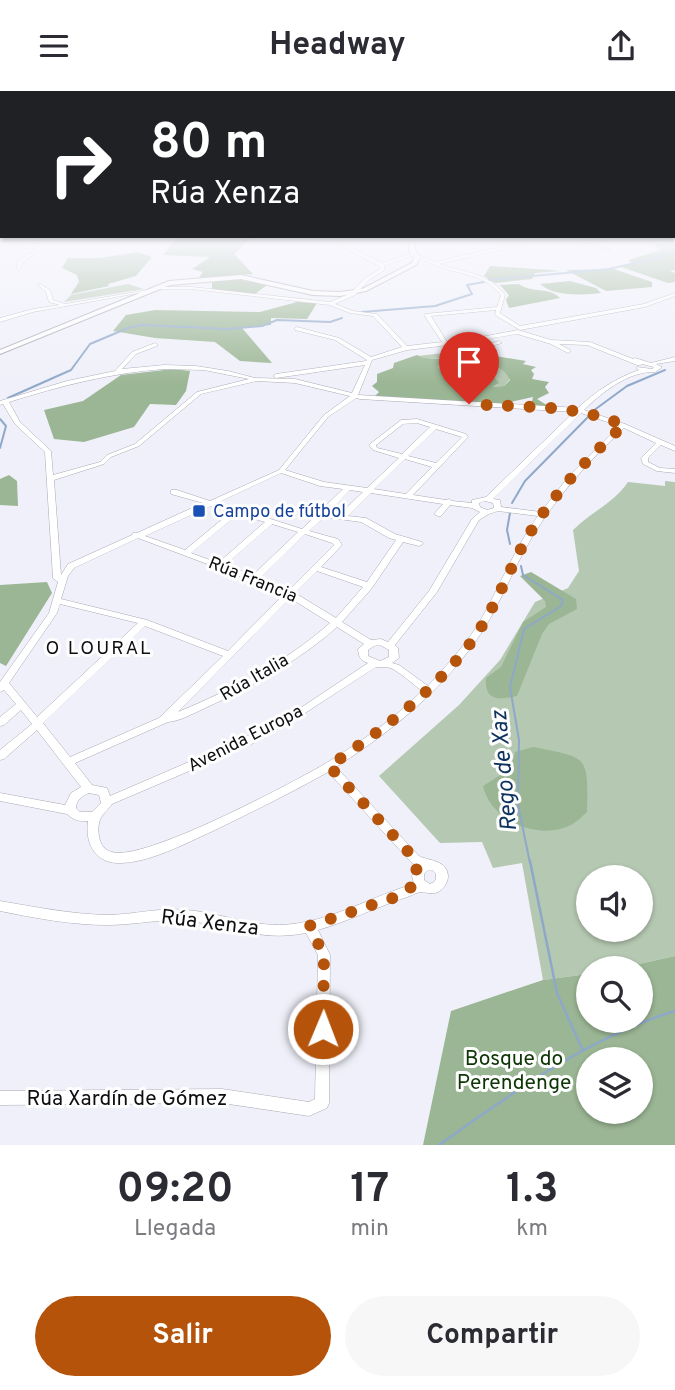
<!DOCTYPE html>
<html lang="es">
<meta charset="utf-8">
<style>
:root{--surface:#fff;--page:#f7f7f7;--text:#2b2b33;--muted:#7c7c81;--accent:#b45309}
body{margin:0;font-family:Overpass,sans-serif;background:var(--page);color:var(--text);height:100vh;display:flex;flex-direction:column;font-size:26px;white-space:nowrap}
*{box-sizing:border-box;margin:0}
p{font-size:23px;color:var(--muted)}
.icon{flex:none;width:38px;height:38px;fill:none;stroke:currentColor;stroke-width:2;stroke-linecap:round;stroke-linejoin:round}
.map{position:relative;height:1054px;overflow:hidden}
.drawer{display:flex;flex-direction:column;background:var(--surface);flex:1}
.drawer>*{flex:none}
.guide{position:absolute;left:0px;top:0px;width:676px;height:147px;box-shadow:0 2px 5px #0004;background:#202124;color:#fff;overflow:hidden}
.fabs{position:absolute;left:576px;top:774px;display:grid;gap:14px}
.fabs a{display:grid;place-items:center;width:77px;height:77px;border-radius:50%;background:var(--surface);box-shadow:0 2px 5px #0004;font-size:35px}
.pin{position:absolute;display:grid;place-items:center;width:60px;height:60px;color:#fff;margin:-72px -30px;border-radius:50% 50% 50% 0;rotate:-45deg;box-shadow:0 0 7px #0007}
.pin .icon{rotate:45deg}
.me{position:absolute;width:77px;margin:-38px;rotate:1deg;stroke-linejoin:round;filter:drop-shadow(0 0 5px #0008)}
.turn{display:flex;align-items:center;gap:24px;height:147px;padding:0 35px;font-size:32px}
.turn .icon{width:91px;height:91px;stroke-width:2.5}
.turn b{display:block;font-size:49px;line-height:60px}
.eta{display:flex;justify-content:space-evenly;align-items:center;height:119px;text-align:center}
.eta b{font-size:42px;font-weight:700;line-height:49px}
.action{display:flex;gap:14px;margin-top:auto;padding:14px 35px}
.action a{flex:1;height:80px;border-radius:42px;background:var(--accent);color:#fff;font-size:28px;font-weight:700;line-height:80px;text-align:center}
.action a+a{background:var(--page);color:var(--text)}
header{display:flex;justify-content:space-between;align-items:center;height:91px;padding:0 35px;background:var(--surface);font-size:32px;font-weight:700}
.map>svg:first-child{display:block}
.green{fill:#b5c8b1;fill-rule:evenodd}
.forest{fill:#9bb694;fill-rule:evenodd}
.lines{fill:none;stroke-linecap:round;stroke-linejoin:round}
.stream-far1{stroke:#8ea8c9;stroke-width:2}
.stream{stroke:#8ea8c9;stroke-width:2.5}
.minor-casing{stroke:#aaa9b3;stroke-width:1}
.major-casing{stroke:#aaa9b3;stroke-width:2}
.minor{fill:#fff;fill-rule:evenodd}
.major{fill:#fff;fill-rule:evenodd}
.route{stroke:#b45309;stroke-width:12;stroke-dasharray:0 21.6}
.transit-dot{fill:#1a4fb4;stroke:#fefefe;stroke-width:2.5}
.labels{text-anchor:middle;stroke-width:6;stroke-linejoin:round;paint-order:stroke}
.transit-label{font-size:18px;fill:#164399;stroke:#fefefe;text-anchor:start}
.street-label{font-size:18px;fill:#0e0e11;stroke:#fefefe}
.neighbourhood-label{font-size:19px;letter-spacing:2px;fill:#0e0e11;stroke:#fefefe}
.near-street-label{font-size:21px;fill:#0e0e11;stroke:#fefefe}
.near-park-label{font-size:21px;fill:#0e3504;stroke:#fefefe}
.near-water-label{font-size:23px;font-style:italic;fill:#0c325d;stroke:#fefefe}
</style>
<header><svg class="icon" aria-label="menu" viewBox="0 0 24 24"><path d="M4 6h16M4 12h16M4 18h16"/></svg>Headway<svg class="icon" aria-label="share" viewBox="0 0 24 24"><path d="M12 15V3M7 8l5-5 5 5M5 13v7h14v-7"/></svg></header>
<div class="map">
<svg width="675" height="1054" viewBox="0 0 675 1054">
<rect width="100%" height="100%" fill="#f0f0fa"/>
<path class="green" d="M128,193L144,198L64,211L71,204Z
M443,262L484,265L472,268C486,273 503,274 510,288L504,295L493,296L498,293L494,286L436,277L441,271L466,269C449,264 434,271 418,265Z
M665,390L675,391V865L621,877H588V883L543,889L522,772L493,777L482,751L440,752L379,685L459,614L500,569L535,511L568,497L579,480L573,439C591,421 614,412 628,391L665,395ZM588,786H640V838H588Z"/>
<path class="forest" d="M177,147H259L249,149L234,163L253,183L198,188L203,181L192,178L210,166L163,164Z
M675,151V179L670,180L675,182V191L668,192L621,176L632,172L628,169L661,159L653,154Z
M138,161L152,166L136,185L108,193L109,195L71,203L79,191L77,184L62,177L68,167H100Z
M490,175L552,179L559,180L535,182L532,188L495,192L484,185Z
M614,178L652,191V196L606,200L566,179Z
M232,187L267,194L255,203L212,198V190Z
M570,190L596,197L601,202C584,204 554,206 540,193Z
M519,193C533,203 548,195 560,207L509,217L506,209L509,204L500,194Z
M297,211L317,212L307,228L271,227V234L242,237L272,272L240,270L215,251L155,247L113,240L126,224L155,219L260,221Z
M417,264C433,272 449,264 466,269L463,272L441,271L437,277L494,286L499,292L493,296L504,295L510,289C503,273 484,273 470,267L489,264L526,270L523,273L536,276L531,279L534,283L532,288L549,291L545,296L549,302L537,308L550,316L537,317L531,314L533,306L501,313L375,305L379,301L372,295L377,291V283L393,277L394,272Z
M173,278L190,280L186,300L176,314L150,313L134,336L84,351L54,348L44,319L83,310L121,284Z
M9,384L17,390L18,415L0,414V388Z
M531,481L576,508L577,518L549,533L542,543L517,605C499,609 484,610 486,587L501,576L523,531L546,516L545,510L520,485Z
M47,491L52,502L6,575L0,572V494Z
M533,656C589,667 588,664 587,721C582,725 576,732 569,735C537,749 491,730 483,695L511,677L515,661Z
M675,865V1054H423L451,920L543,889L588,883V929H640V877H621ZM588,968H640V1020H588Z"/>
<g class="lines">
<path class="stream-far1" d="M489,189L609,178L661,166L675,159
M362,221L435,215L472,203L467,194L484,191
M8,307L71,279L90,253L128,237L142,234L227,238L262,235L277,229L330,231L342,227
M593,320L627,295L665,279
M0,328L6,335L0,357
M512,412L525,390L589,325
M510,422L507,439L510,453
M521,475L523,484L563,509L561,515L524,538L510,596L519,649L518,714L530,772"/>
<path class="stream" d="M530,770L557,902L583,960
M439,1054C514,1001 587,947 675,920"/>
<g class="minor-casing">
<path id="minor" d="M25,147H29L19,154L43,157L23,171L20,178L18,179L16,178L19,169L37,158L15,156L0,158V156L14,154Z
M522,147H526L514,153L530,157V159L510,155L504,158L439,173C463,181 489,182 505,204L500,222L520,235L644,213L675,202V205L645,216L520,239L495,224L496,219L431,225L447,251L470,248L518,239L551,249L590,251L633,268L635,267L651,272L675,266V270L656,273L662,276L655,281C629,280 602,301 584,319L625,333L675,355V360L661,354L648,367V371L660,377L675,378V382L657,380L643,373L641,367L656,352L624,337C589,370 556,406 531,448C511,481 498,520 475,551C438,603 389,642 336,676L419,765C429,770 447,769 448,785C448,790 445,796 441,799C434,805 428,801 420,801C417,802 413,803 410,805C379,815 349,830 318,839L330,864L329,1012L327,1017L309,1025L222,1012L0,1014V1000L222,998L309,1011L315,1008L318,864L306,842C260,851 232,835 189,830C162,827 135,834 108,834C71,834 35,827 0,820V810C35,816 71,823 106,824C133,824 160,816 187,819C222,822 256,838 293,833C335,828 373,805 414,793L412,785L417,775L411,771L328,681C291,702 252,721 213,740C186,752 148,773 117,772C94,771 85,751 88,730C78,730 75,730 67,723L0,710V702L65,714L71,702L81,696L37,639L4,668L0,669V659L32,633L21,619L4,634L0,635V626L16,613L4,599L0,601V591L49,522L58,491L53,487L45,361L15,333L3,313L0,314V310L67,290L115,280L132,261L155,252L157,253V255L136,263L122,278L164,274L196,275L228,280L255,287L295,288L352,302L365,274L276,287L273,285L276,283L366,270L367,269L335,249L295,239V237L297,236L339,247L371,266L402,256L373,225L350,222L330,214L192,198H159L157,197L159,196H192L330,211L351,202L365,187L380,178L379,175L337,153V151H341L381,172L414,162L435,171L501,156ZM414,164C423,168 431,173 440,176C462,184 486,184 501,204L497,216L425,223L424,224L442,251L407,255L377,223L353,220L335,213L355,204L369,189L385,179L384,175ZM517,243L551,253L568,262L571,260L570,259L559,253L587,254L637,274H641L642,273L654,276L652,278L637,276V278L639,279C616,287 596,300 578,317L358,304L372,269L407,259L457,253L466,258L478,259L502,252L499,250L478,256H469L463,252ZM164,278L204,279L249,288L197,301L135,353L107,364L100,371L53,384L51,360L20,331L9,311C60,295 110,282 164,278ZM257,290L295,292L350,305L324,324L279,379L210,410L177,399H171V403L203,412L137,442H133L132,444L68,473L61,484L54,389L104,373L111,366L139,355L201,303ZM356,307L360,308L574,321L486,406L472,409V412L452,410L449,408L446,409L413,404L468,346L466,343L417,328L401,329L370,353L369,354L373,359L399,367L367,397L324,391L285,379L328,326ZM581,322L619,335L569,385L541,421L501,416L500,409L493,408ZM417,332L430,336L402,363L377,357L376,354L403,333ZM436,338L462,346L436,372L408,365ZM405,368L432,376L406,403L374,398ZM281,382L320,395L343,398L302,438L242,419L241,417H236L217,412ZM350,399L363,401L340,423L328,422ZM371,402L443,413L434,423L438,425H441L450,414L472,417L480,421L472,428L429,500L388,551L381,548L371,549L342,531L372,497L403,451L419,455L423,453L422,451L395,443L366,427L348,425ZM485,410L493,412L494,417L487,419L480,416L479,412ZM211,415L231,421L185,459L145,445ZM498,420L538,425C513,459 499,499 477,535C463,557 445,576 428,595L399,574L392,572L399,567L398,557L395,554L437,501L479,429L489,423ZM238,423L265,431L218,472L191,462ZM324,426L361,431L389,447L396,449L367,491L321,476L342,454L338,448L309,440ZM272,433L298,441L253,484L225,474ZM305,443L332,452L334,454L289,499L260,487ZM138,447L279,500L284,503L228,560L147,529L61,508L68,485L74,477ZM317,480L363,496L336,527L295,502ZM290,507L330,532C286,571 233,598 178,621ZM60,513L138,532L37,626L9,592L57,522ZM145,535L223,565L159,627L70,666L43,632ZM337,536L364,553L358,558C359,566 360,569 368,572L299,618L242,648L110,705L107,697L92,694L75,672L168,631C180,630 192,623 203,618C251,596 298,571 337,536ZM380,554L389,559V566L380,570L368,565V559L374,555ZM376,576C381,577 387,575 393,578C403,584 413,593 422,600C393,629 358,653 323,674C290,693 143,771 112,761C104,759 100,753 99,745C98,741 98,734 100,729C102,723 109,718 112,713L250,654L305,622ZM89,702L99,704L101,712L92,721H80L76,717C76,709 82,705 89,702ZM432,779L436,783V788L434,791L430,793L424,789V783L427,780Z
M555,147H561L610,158L608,159Z
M40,193L50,199L53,209L65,213L153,198L155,199L33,221L0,231V227L33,218L60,214L49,211L46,201L38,194Z"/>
</g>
<g class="major-casing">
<path id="major" d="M409,147H414L415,159L420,167L416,174L366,200L340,205L313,204L241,188L170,194L0,263V259L169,190L241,184L313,200L340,201L362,198L412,172L414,167L409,159Z"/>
</g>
<use href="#minor" class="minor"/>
<use href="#major" class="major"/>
</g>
<linearGradient id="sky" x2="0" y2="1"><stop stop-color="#84afdc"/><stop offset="0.5" stop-color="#f8f8fd"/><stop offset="1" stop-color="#f8f8fd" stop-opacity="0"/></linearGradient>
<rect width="675" height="294" fill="url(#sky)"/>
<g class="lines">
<path class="route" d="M323,938L324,864L309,835L402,804L418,790L415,768L329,675C381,640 434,601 472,550C495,518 508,480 527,447C552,404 588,367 624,334C570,312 524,317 469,313"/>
</g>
<rect class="transit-dot" x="192" y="413" width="14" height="14" rx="3.5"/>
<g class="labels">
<g class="transit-label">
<text x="213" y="426">Campo de fútbol</text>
</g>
<g class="street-label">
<text transform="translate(253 488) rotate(22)" y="6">Rúa Francia</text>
<text transform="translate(254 586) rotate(-30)" y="6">Rúa Italia</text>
<text transform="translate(245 647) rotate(-27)" y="6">Avenida Europa</text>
</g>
<g class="neighbourhood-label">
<text x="99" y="563">O LOURAL</text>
</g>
<g class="near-street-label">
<text transform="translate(210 831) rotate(7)" y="7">Rúa Xenza</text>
<text x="127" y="1014">Rúa Xardín de Gómez</text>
</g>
<g class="near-park-label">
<text x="514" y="974">Bosque do<tspan x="514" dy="24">Perendenge</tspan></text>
</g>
<g class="near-water-label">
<text transform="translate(503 680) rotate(-95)" y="8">Rego de Xaz</text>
</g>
</g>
</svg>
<div class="fabs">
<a><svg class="icon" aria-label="sound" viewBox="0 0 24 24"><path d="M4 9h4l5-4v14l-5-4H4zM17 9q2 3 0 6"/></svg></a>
<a><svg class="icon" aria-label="search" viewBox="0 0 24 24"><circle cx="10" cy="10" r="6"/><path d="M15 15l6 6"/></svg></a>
<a><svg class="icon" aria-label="layers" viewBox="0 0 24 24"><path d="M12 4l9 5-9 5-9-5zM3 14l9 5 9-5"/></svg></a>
</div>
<div class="pin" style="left:469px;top:313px;background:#d93025"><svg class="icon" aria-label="arrive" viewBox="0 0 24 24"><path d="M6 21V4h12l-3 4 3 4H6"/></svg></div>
<svg class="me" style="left:323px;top:938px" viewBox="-20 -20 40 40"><circle r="17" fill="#b45309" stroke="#fff" stroke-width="3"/><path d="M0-11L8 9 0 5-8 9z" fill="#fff"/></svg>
<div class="guide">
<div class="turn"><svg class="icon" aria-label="right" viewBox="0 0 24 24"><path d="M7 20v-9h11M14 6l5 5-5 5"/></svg><div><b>80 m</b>Rúa Xenza</div></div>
</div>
</div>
<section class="drawer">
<div class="eta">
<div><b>09:20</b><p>Llegada</p></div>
<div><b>17</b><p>min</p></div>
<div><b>1.3</b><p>km</p></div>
</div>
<div class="action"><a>Salir</a><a>Compartir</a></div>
</section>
